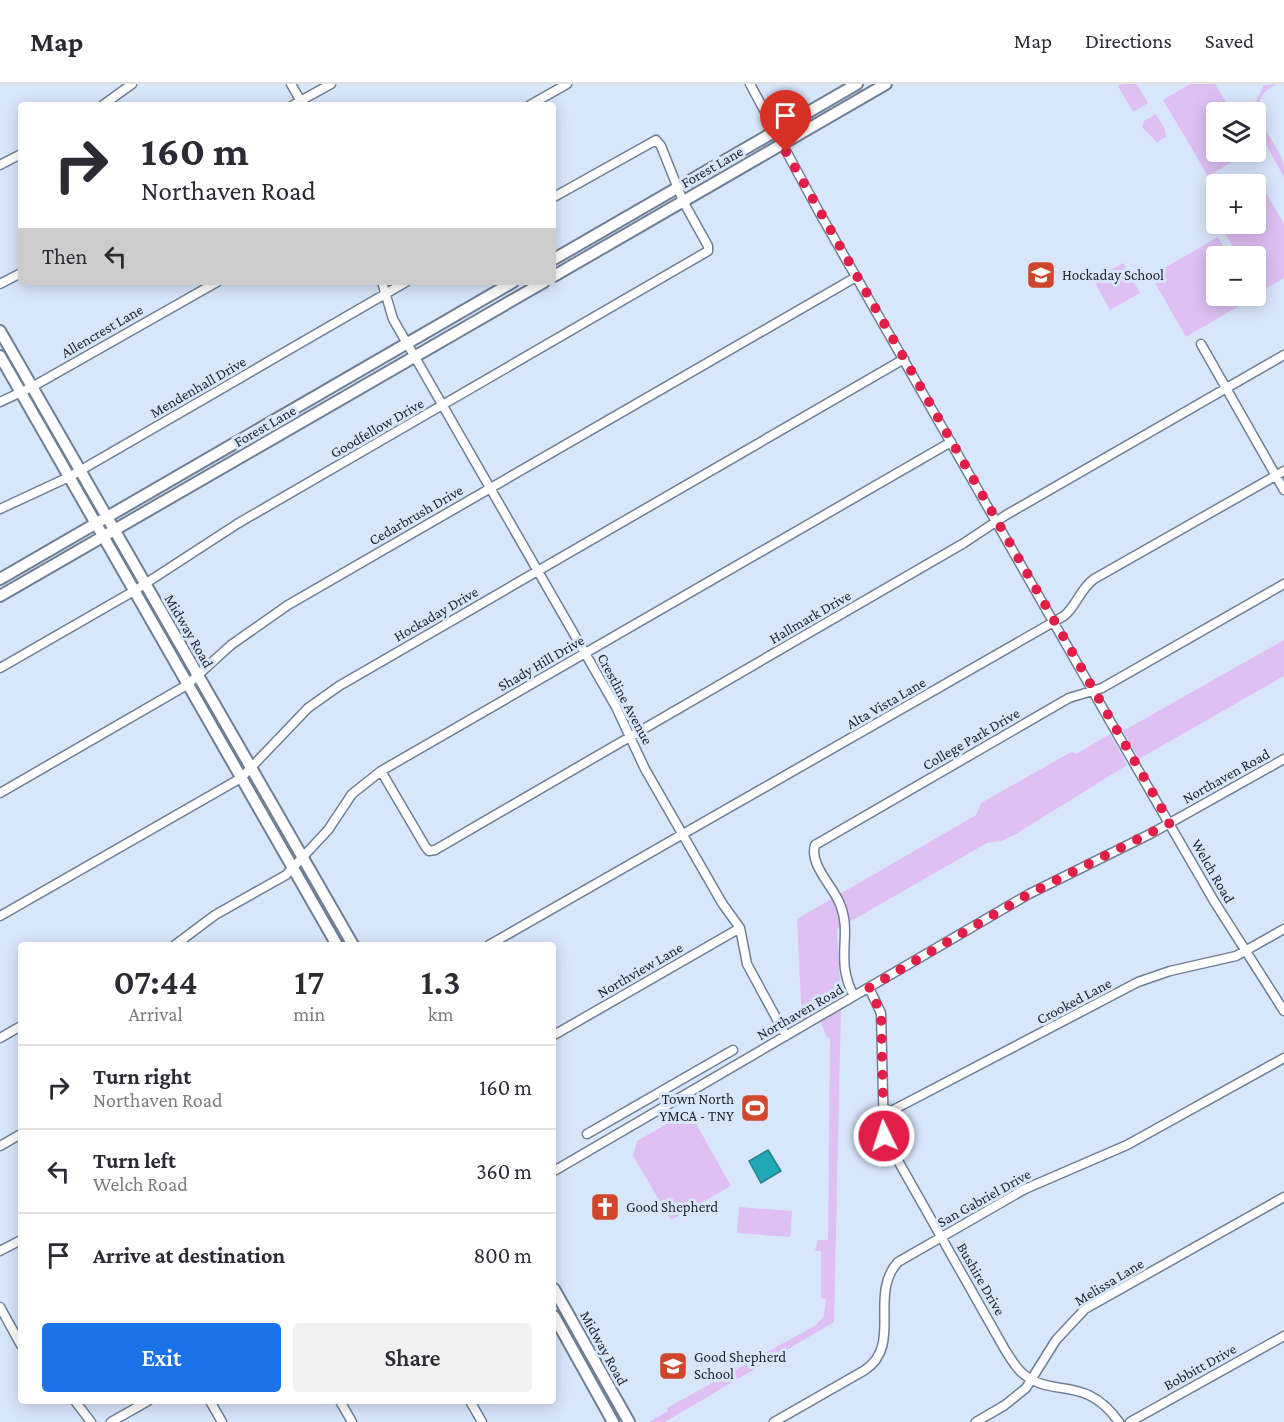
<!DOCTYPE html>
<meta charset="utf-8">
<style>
:root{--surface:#fff;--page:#f2f2f3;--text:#2b2b33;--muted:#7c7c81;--line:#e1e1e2;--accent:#1a73e8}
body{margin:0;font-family:"Crimson Pro",serif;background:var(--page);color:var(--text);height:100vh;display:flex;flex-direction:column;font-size:22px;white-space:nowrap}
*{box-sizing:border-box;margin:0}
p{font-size:20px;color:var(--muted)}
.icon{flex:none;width:33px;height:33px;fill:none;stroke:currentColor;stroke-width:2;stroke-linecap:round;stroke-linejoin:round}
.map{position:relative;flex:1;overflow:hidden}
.panel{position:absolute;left:18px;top:858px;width:538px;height:462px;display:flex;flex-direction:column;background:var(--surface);border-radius:6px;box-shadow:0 3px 15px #0003}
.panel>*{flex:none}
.top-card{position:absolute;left:18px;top:18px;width:538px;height:183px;border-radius:6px;box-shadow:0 3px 15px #0003;background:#fff;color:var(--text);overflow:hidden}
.controls{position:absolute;left:1206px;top:18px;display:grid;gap:12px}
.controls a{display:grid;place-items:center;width:60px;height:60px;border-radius:6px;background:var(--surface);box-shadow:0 3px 15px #0003;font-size:30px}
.pin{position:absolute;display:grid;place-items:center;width:51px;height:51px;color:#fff;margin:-62px -26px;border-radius:50% 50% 50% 0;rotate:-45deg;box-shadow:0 0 6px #0007}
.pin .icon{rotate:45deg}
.me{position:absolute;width:66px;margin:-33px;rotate:356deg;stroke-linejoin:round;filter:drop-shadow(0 0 4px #0008)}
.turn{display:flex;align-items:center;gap:21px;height:126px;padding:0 24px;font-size:27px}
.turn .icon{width:78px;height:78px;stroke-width:2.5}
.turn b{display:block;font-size:42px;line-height:51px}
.then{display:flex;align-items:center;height:57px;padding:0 24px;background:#0003;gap:12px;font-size:22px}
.eta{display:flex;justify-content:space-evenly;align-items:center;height:102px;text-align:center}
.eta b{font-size:36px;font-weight:600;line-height:42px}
.cta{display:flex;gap:12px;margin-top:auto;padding:12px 24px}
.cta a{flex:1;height:69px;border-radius:6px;background:var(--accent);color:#fff;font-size:24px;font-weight:600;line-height:69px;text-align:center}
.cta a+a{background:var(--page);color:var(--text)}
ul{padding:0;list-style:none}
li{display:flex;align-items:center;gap:18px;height:84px;padding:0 24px;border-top:2px solid var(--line)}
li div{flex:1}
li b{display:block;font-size:22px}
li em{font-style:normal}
header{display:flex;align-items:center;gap:36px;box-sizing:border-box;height:84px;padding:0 30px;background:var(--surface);border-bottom:2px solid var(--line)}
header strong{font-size:28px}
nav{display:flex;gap:33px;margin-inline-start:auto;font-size:21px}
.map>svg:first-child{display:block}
.green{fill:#dfbff3}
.water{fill:#20a8b5;stroke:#21828e;stroke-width:1.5}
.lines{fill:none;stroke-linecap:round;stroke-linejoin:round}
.minor-casing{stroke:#6f7f96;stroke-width:11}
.major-casing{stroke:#6f7f96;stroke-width:14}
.minor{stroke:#fff;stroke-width:8}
.major{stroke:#fff;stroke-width:10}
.route{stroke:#e11d48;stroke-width:10;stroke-dasharray:0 18}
.labels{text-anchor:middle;stroke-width:6;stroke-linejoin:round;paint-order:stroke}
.street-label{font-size:15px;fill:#232933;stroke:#d8e6fb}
.poi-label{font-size:15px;fill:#232933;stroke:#d8e6fb;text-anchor:start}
</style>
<header>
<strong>Map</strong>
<nav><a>Map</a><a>Directions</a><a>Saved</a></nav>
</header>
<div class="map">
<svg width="1284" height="1338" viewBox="0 0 1284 1338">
<rect width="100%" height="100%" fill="#d8e6fb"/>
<path class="green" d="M1122,0H1137L1148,19L1133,28L1118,2Z
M1190,0H1215L1232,28H1216V68H1249L1208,92L1163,16Z
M1277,0C1236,20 1275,53 1283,78C1284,82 1284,88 1284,93L1256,43V28H1247L1243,21L1249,17L1253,23L1264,1Z
M1156,30L1165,45L1166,53L1157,58L1142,43L1144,37Z
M1259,96L1284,140V194L1260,208L1256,201V172H1239L1219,140H1256V100H1252Z
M1218,153L1229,172H1216V212H1256L1186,253L1151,192Z
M1123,179L1140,209L1110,226L1093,195Z
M1284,556V592L1139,675L1123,647Z
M1110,650L1127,681L1016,750L1001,757L987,759L837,845L841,917L802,939L797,835L976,731L981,719L1064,672L1072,668L1076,670Z
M841,924L834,1238L665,1338H649L668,1327L667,1324L816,1241L824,1232L826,1215L821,1214V1167H815L818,1156H828L830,954L827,953L820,937Z
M689,1027L731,1102L671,1136L633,1072L637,1057Z
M739,1123L792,1127L790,1153L737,1149Z"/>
<path class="water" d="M768,1066L781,1087L761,1099L749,1077Z"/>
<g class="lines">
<g class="minor-casing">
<path id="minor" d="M291,0L303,21
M750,0L819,128L1134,679L1214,817L1284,927
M103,21L132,0
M293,21L331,0
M530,21L567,0
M0,81L21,70
M382,198L393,235L616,623L645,685L722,819L740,844L747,880L786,952
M0,200L21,189
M1201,260L1284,406
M0,318L32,303L217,198
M0,425L69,393L406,198
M0,584L134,507L237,440L708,167V162L683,117L661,62L656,56L554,113
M381,687L425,762L429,767L435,766L964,459L1006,431L1284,271
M0,709L187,601L231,561L288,521L856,193
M0,832L241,694L308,624L339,602L904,275
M175,861L215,831L286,791L328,746L352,710L381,687L951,358
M489,861L1064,532C1077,521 1080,505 1094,495L1284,387
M869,904L881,929L884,1052L1004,1264C1009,1272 1014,1281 1021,1288C1052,1316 1084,1289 1119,1338
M854,912C834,875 853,852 840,820C833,802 809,781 815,761L1069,614L1102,604L1284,500
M554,951L740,844
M0,954L21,942
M882,1027L893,1026L1138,898L1170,887L1236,872L1284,845
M587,1050L733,966
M0,1062L21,1050
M554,1087L1029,810L1152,749L1284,675
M0,1167L21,1156
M0,1223L21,1261
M75,1317L91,1338
M210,1317L222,1338
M340,1317L352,1338
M470,1317L482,1338
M111,1338L148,1317
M774,1338L865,1286C903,1260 868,1211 898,1178L1025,1105L1127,1061L1284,974
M976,1338L1005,1321L1026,1304L1056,1256L1085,1225L1284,1113
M1130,1338L1284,1252"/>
</g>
<g class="major-casing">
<path id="major" d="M554,175L857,0
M554,192L886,0
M0,247L353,861
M0,272L337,861
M0,495L513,198
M0,512L544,198
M554,1205L629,1338
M554,1232L613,1338"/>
</g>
<use href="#minor" class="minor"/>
<use href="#major" class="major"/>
</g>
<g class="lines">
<path class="route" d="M786,68L1170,739L1029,810L869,904L881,929L884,1052"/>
</g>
<defs>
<g id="school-square" transform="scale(1.5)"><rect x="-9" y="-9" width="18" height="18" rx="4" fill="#d1462b" stroke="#d8e6fb"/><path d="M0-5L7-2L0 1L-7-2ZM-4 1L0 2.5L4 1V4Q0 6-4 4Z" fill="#fff"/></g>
<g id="stadium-square" transform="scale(1.5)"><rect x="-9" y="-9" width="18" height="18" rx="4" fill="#d1462b" stroke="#d8e6fb"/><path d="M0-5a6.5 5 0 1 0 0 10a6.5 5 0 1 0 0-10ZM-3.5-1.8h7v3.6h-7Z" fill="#fff"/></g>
<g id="church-square" transform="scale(1.5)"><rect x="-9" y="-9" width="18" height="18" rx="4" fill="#d1462b" stroke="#d8e6fb"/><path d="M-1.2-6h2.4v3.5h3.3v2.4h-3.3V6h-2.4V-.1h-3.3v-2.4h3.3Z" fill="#fff"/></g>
</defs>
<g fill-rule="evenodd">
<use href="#school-square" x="1041" y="191"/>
<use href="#stadium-square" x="755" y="1024"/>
<use href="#church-square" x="605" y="1123"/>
<use href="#school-square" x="673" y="1282"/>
</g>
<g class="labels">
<g class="street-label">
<text transform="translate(712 83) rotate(-30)" y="5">Forest Lane</text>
<text transform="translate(102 247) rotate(-30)" y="5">Allencrest Lane</text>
<text transform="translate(198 303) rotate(-30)" y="5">Mendenhall Drive</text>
<text transform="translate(265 342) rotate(-30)" y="5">Forest Lane</text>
<text transform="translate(377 344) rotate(-30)" y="5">Goodfellow Drive</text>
<text transform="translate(416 431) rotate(-30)" y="5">Cedarbrush Drive</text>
<text transform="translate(436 530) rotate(-30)" y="5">Hockaday Drive</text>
<text transform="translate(810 533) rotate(-30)" y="5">Hallmark Drive</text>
<text transform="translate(189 547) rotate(60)" y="5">Midway Road</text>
<text transform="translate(541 579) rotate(-30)" y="5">Shady Hill Drive</text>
<text transform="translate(625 615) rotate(62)" y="5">Crestline Avenue</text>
<text transform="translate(886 619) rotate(-30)" y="5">Alta Vista Lane</text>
<text transform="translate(971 655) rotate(-30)" y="5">College Park Drive</text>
<text transform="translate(1226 692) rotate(-29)" y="5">Northaven Road</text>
<text transform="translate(1213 787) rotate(60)" y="5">Welch Road</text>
<text transform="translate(640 886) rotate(-30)" y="5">Northview Lane</text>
<text transform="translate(1074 917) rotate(-28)" y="5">Crooked Lane</text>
<text transform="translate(800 928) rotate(-30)" y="5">Northaven Road</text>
<text transform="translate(984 1114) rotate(-29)" y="5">San Gabriel Drive</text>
<text transform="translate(981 1195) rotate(60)" y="5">Bushire Drive</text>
<text transform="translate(1109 1198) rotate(-31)" y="5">Melissa Lane</text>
<text transform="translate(604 1264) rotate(61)" y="5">Midway Road</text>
<text transform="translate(1200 1283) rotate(-29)" y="5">Bobbitt Drive</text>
</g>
<g class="poi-label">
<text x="1062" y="196">Hockaday School</text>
<text x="734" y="1020" text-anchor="end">Town North<tspan x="734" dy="17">YMCA - TNY</tspan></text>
<text x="626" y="1128">Good Shepherd</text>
<text x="694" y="1278">Good Shepherd<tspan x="694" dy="17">School</tspan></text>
</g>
</g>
</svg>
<div class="controls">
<a><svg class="icon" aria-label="layers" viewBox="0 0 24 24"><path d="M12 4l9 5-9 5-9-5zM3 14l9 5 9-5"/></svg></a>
<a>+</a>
<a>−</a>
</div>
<div class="pin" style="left:786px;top:68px;background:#d93025"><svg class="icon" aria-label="arrive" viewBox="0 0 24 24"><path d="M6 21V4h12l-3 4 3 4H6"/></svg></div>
<svg class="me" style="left:884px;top:1052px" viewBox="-20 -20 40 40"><circle r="17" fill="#e11d48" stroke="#fff" stroke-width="3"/><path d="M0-11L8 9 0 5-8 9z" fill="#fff"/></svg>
<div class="top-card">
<div class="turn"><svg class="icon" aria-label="right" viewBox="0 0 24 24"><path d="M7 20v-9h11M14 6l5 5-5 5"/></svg><div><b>160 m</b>Northaven Road</div></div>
<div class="then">Then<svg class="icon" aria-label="left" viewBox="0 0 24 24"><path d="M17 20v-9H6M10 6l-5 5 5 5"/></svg></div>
</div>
<section class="panel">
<div class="eta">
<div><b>07:44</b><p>Arrival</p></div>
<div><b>17</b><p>min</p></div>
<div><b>1.3</b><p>km</p></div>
</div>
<ul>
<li><svg class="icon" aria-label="right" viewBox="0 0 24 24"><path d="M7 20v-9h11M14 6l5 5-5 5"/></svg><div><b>Turn right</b><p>Northaven Road</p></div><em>160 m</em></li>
<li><svg class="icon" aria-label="left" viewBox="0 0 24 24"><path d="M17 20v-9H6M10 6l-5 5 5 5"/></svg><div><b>Turn left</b><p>Welch Road</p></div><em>360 m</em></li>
<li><svg class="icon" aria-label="arrive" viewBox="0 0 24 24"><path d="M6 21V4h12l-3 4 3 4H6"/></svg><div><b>Arrive at destination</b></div><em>800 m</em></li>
</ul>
<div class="cta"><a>Exit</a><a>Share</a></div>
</section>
</div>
